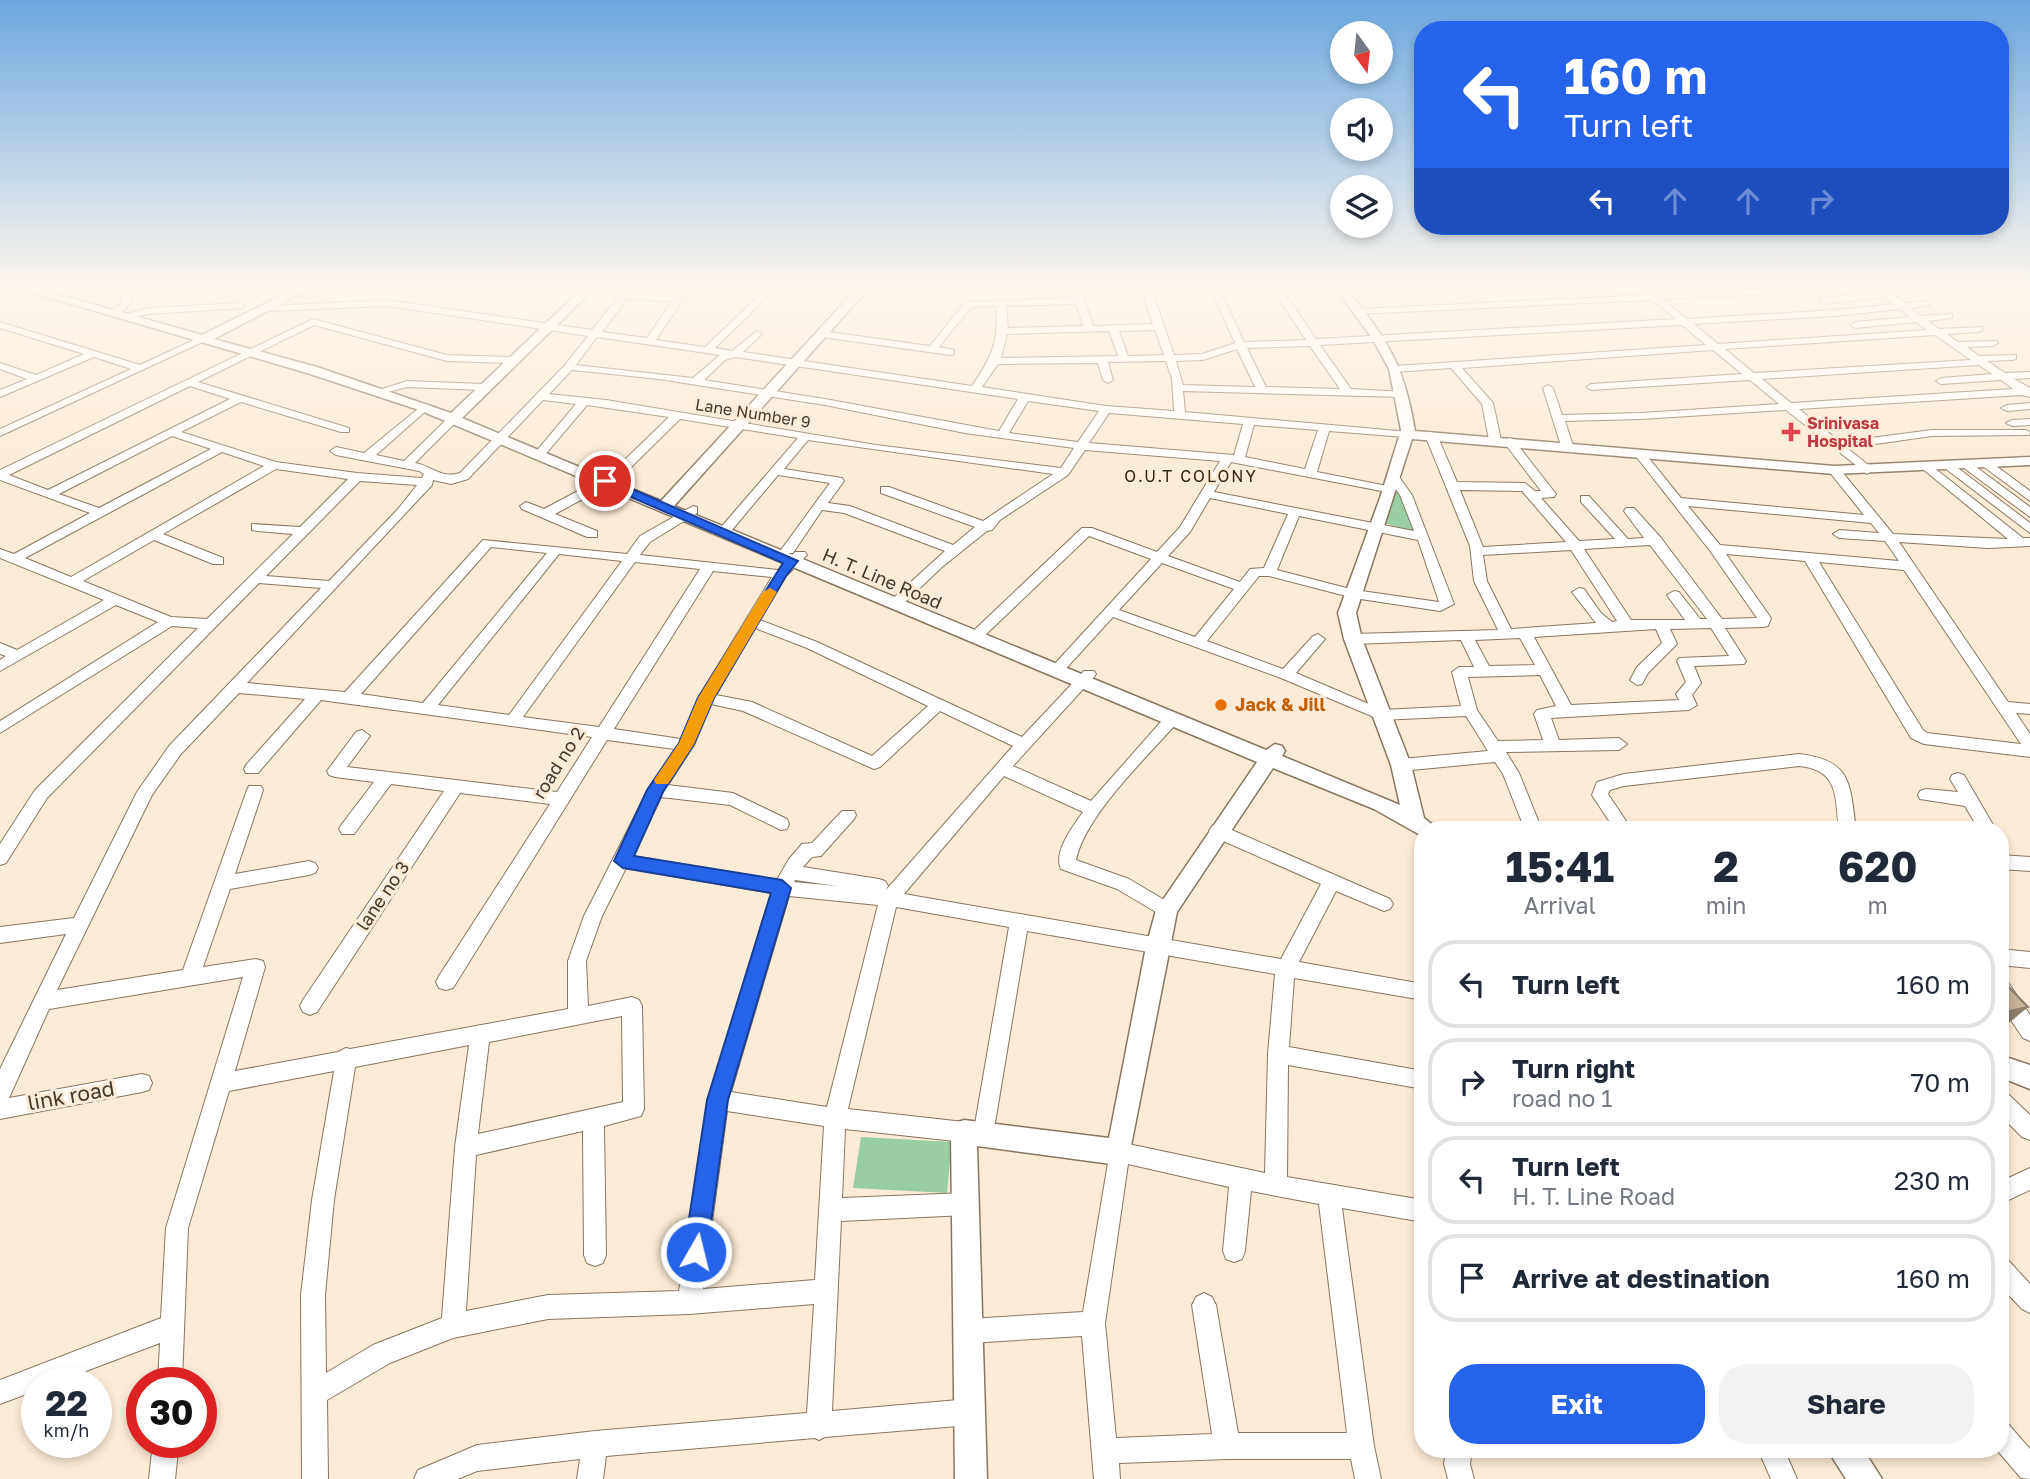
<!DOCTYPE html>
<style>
:root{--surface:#fff;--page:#f2f2f3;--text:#1f2937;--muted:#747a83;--line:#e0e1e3;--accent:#2563eb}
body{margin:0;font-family:"Golos Text",sans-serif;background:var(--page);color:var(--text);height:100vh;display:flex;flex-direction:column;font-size:26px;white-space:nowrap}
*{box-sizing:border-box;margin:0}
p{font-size:23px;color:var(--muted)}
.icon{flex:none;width:38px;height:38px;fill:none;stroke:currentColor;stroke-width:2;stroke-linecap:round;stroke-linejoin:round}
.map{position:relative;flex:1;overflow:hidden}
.sheet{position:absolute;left:1414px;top:821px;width:595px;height:637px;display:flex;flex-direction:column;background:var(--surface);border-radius:28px;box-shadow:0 4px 10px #0003}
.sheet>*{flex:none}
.guide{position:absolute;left:1414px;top:21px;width:595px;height:214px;border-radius:28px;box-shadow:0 4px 10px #0003;background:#2563eb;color:#fff;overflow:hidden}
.needle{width:46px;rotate:165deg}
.fabs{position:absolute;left:1330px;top:21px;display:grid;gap:14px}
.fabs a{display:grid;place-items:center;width:63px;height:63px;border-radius:50%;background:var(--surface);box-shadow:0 4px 10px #0003;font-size:35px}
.speed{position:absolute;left:21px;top:1367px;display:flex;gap:14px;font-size:35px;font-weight:700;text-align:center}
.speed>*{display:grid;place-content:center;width:91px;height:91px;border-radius:50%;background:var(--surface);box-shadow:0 4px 10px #0003;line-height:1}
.speed small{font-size:18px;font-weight:400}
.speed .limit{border:10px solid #d22;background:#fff;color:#111}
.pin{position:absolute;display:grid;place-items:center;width:60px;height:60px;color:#fff;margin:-30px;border:4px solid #fff;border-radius:50%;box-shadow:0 2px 7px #0007}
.me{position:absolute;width:77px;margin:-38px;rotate:8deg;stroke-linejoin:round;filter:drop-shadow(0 0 5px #0008)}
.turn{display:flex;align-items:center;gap:24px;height:147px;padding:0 35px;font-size:32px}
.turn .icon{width:91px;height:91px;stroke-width:2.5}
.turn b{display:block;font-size:49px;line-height:60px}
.lanes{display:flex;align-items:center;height:66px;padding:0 35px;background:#0003;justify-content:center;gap:35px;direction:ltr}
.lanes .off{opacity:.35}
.eta{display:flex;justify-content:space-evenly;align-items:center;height:119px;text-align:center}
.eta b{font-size:42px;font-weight:700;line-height:49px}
.action{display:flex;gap:14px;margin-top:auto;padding:14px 35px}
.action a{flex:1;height:80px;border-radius:28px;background:var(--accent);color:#fff;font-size:28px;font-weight:700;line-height:80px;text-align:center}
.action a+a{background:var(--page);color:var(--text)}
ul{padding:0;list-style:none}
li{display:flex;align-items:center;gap:21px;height:88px;margin:0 14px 10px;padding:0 21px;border:4px solid var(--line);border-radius:28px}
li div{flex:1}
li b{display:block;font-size:26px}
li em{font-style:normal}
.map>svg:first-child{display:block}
.green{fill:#99cda2}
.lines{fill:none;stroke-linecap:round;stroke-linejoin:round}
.minor-casing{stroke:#89765f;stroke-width:2}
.tertiary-casing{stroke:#89765f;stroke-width:3}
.minor{fill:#fff;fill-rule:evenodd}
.tertiary{fill:#fff;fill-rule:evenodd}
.shaded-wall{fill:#8c7d6c}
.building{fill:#c8b39b;stroke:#8c7d6c;stroke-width:2}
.route{fill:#2563eb;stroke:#184099;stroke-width:2}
.slow{fill:#f59e0b}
.health-dot{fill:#e0444e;stroke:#fcebd6;stroke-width:2.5}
.food-dot{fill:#e8710a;stroke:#fcebd6;stroke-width:2.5}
.labels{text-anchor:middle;stroke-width:6;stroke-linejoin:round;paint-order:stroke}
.far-street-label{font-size:16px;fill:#41392f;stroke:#fcebd6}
.far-health-label{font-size:16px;font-weight:bold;fill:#be3a42;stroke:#fcebd6;text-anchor:start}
.far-neighbourhood-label{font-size:16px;letter-spacing:2px;fill:#372712;stroke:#fcebd6}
.street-label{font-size:18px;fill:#41392f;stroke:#fcebd6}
.food-label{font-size:18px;font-weight:bold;fill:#c56008;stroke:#fcebd6;text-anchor:start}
.near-street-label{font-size:21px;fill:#41392f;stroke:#fcebd6}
</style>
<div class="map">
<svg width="2030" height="1479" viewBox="0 0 2030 1479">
<rect width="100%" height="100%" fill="#fcebd6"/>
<path class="green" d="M1396,488L1416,532L1384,523Z
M861,1137L952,1142L947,1193L853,1188Z"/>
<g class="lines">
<g class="minor-casing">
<path id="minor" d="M51,285H64L43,295L35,293Z
M125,285H135C131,300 128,316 110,315V311L120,305Z
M770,285H780L715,348L732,351L757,331L762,334L743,352L972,386C992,357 999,341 996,306L971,307L939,347L954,350V354L950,355L822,337L817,334L822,331L930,346L965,302L1074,298L1071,285L1080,287L1093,326L1153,324L1140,285H1150L1174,355L1202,354L1235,343L1209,285H1218L1244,342L1306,340L1270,285H1279L1316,339L1676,319L1652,300L1358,314L1356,312L1361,309L1645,295L1646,291L1649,290L1656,294L1839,285L1793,293L1663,299L1687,319L1835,310L1894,304L1884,297L1824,304L1819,301L1824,298L1875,293L1865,285H1877L1887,291L1918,289V293L1895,296L1905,303L1930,301V305L1911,308L1920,316L1952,314V318L1928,321L1939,329L1982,327V331L1978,332L1947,334L1958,342L1997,341L1998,343L1993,346L1967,347L1979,356L2016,355V359L2012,360L1987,361L2005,373L2030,372V378L2014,379L2030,388V397L2022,395L1799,409L1840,442L1932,430H2025L2030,432L2029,435L1932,436L1847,448L1871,467L1873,470L1867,474L1786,410L1641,419L1565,421L1573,446L1567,449L1561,446L1543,388L1548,385L1553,388L1562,415L1641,413L1779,404L1750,380L1591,390L1586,387L1591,384L1742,374L1713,350L1462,368L1493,403L1501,440L1495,443L1489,440L1482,404L1451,368L1395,372L1390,369L1395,366L1706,345L1682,325L1320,345L1351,389L1405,392L1406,394L1401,397L1183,391L1185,412L1409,432L1411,434L1405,437L1329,431L1317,472L1392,487V493L1231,462L1214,492L1414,531L1400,495L1387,477L1389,474H1397L1412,495L1454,604L1440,611L1354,598L1269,576H1259L1207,641L1283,669L1313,636L1318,634L1325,639L1296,673L1383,710L1461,706L1452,672L1459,667H1474L1461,640L1353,644L1346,639L1353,634L1498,630L1474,581L1470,546L1425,435L1431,432L1437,435L1457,482L1525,483L1535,491H1541L1503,441L1509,438L1513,439L1556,494L1554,497L1541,498L1579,541L1615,539L1581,502V496H1589L1628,539L1644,538L1624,511L1626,508H1634L1661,538L1722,619L1757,618L1711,552L1635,455V451H1643L1681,498L1864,515L1828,470L1834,466L1838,467L1893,534L2008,539L1924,470L1922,467L1928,463L2023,538H2030V546L1988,548L1899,542L2008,702L2030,704V714L2016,713L2030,734V757L1924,744L1911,738L1805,561L1726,554L1771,618L1768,626L1763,627L1725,628L1746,661L1744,664L1694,666L1701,683L1692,695L1697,705L1689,710L1551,718L1559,740L1619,738L1627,744L1619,750L1506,752L1519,773L1542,830H1525L1503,774L1495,762L1401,771L1393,765L1401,759L1488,751L1466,716L1381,720L1281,678L1113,617L1060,675H1050L1048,672L1050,669L1151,559L1089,536L979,641H969L967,638L969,635L1082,528H1092L1157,552L1180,527L1220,461L1085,450L1068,475L1000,520L992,530L987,531L942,567L900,607H890L888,604L890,601L945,551L844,513L822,510L793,553H783L781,550L830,483L778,475L727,536L722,537L716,533L798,438L680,419L618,480L555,514L597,531V537H587L522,509L520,506L526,502L544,509L610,474L669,417L587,405L544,456L540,458L534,454L576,404L543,400L468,479L451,484L433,480L432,485L247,683L345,692L483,540L627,554L640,536L693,506L697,507V513L650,542L640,555L778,570L795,552H805L807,555L786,576L760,620L817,642L1022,737L1084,671H1094L1096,674L1094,677L1013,766L1091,801L1166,716H1176L1179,720L1176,724C1146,758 1085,816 1076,860L1129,879L1173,905L1176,910L1173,915L1167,917L1161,915L1117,889L1061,869C1053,852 1073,826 1083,812L1004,776L904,894L1281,959L1321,884L1212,836L1209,831L1212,826L1218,824L1390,899L1393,904L1390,909L1384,911L1336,891L1299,962L1423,984V1000L1294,978L1289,1047L1423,1071V1089L1288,1065L1287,1177L1423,1200V1222L1342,1208L1374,1446L1381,1479H1355L1351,1459H1227L1119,1463L1120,1479H1094L1082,1336L969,1343L961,1339L957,1331L961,1323L969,1319L1083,1312L1111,1145L1119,1142L1265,1173L1268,1054L1275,974L1027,931L992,1141L984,1144L976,1141L974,1134L972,1139L964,1142L845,1129L842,1198L966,1193L974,1196L977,1204L974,1212L966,1215L841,1221L832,1411L970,1399L979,1403L983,1412L979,1421L970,1425L825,1437L819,1440L815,1438L606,1456L603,1479H577L580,1459L477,1471L458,1479H414L418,1470L477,1445L595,1431L807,1413L814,1304L689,1314L548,1319L453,1338L390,1363L327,1400L328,1479H302L301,1295L312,1200L334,1071L229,1091L188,1228L182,1382H158L160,1343L57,1382H37V1390L0,1404V1380L161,1318L166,1228L243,977L49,1009L9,1098L142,1074L149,1076L152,1083L149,1090L142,1092L0,1119V1069L66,934L0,943V927L74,918L137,792L169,746L321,588L259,583L47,798L6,863L0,865V844L35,790L198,628L172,626L0,733V721L158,622L116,605L0,671V660L6,656L0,654V643L17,650L104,600L0,558V549L14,554L90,513L0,480V470L313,319L447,355L511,357L516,360L511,363L447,361L314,325L198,382L349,428V432H341L241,402L181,432L276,462L357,473L422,478L424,474L419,471L336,455L330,451L336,447L364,453L424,404L428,405V409L376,455L404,461L449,417H457V421L415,463C433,466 440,479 460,473L565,365L588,336L387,306L271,311L268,310V306L387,300L592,330L621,294L679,295L684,298L656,340L705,347ZM627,299L672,301L647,338L602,332ZM1076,304L1083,326L1008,328L1006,306ZM1900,309L1910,317L1855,322L1850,325L1855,328L1916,322L1927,330L1718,344L1694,324L1835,316ZM1155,330L1164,355L1128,356L1119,331ZM1109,331L1118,356L1001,358L1007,334ZM1935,335L1971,360L1754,373L1725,349ZM597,337L720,355L693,378L576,365ZM1310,346L1340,389L1266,387L1247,348ZM1237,349L1255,387L1183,385L1176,361L1203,360ZM735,357L1018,399L999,431L825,399L704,380L725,360ZM1166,361L1172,379L1174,411L1106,406L982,387L998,364L1098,363L1103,380L1108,383L1113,380L1108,362ZM1979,365L1992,374L1941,378L1936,381L1941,384L2001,380L2013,389L1791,403L1762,379ZM572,370L659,379L825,405L965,433L1074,448L1061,468L876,445L606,400L549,394ZM190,386L230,399L48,490L9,475ZM1028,401L1099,411L1078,442L1009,433ZM1109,413L1243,424L1234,455L1089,443ZM1254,425L1318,430L1305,469L1245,457ZM172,436L211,449L99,508L59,494ZM808,440L1053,474L983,521L889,487H881V493L975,527L953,545L850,506L828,503L844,481L842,478L784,469ZM222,452L264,466L71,577L25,558ZM276,469L348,479L300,527L252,524V530L257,531L293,534L207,619L171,617L83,581L154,540L213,564H223V558L163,534ZM360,481L417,485L398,509L329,581L266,576ZM1460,490L1522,491L1566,542L1483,547ZM1210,498L1288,514L1264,568L1250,569L1240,582L1168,556L1190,532ZM1688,506L1871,523L1879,533L1839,530L1833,534L1839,538L1885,541L1899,561L1720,545ZM1299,516L1418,540L1439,602L1354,590L1277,570ZM1650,545L1707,619H1700L1679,592L1674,591L1667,595L1685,620H1631L1584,549ZM491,547L547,553L423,703L361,694ZM1571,550L1617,621L1612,622L1601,613L1584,589L1579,588L1572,592L1596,623L1511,629L1487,581L1483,555ZM559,554L622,561L509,715L438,705ZM635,562L700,569L599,727L523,717ZM1819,562L1904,570L2021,744L1927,733L1923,730ZM1162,563L1234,589L1195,637L1119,610ZM713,571L772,577L698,698L681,739L614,729ZM755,628L807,648L928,706L872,756L752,702L716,695ZM1711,628L1729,656L1679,658L1677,661L1686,682L1676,694L1679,700L1571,705L1534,637L1656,629L1662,643L1637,667L1630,680L1637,685L1642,684L1648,673L1677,644L1670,629ZM1520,638L1535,665L1489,666L1475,640ZM1540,675L1556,706L1537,710L1534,714L1543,740L1498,741L1477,710L1468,677ZM239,693L305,699L246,765L244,769L246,773H258L321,700L592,737L557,792L347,767L370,736L362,730L356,732L327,771L329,775L335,777L374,782L342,824L339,829L342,834H354L391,784L444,791L303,1000L300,1006L303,1012L310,1015L317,1012L460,793L550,804L439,976L436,982L439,988L446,990L453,988L607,740L675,749L648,790L584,916L568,961V1009L350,1049L346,1048L338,1052L235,1071L265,967L263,961L256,959L203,967L230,889L309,875L315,873L318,868L315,863L309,861L235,874L263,790L261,786H249L247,790L183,970L57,990L152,795L181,754ZM711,704L743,711L874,769L880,767L940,711L1013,746L886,890L888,886L885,881L879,879L803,867L812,857L821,856L854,819L856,815L854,811H842L812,843L802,844L789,859L777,880L632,856L661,797L730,805L781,830L787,829L789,824L787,819L733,793L668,785L694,745ZM626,868L771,893L708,1100L679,1291L548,1295L466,1311L476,1155L583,1131L584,1255L587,1263L595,1266L603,1263L606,1255L604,1126L641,1116L644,1109L642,1006L639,1000L632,997L588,1006L586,961L602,916ZM795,880L837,886L794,882ZM789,896L878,905L827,1107L731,1092ZM896,907L1009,927L974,1130L972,1125L964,1122L848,1109ZM622,1016L623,1102L478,1134L489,1042ZM469,1045L455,1147L442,1318L373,1345L326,1373L325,1295L334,1200L355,1067ZM727,1111L824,1126L815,1280L703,1289ZM1128,1164L1229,1187L1223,1251L1226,1259L1234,1262L1242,1259L1245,1251L1251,1191L1319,1204L1347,1433H1238L1216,1305L1212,1297L1204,1293L1196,1297L1192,1305L1212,1434L1116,1438L1105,1323Z
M1351,285H1398L1342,292L1337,289Z
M240,303L245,306L243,308L148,314L124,319L119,316L148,308Z
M0,322L140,365L200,337L209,339L0,436V429L131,369L94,357L0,397V390L27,379L0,369V363L36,375L84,354L0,328Z
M407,381L483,384L488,387L483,390L407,387L381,394L376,391Z
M2030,403V409L2007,411L2001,408L2007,405Z
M2030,419V425L2012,426L2006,423L2012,420Z
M1988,460L2030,491V501L1984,467L1982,464Z
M1968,461L2030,507V517L1964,468L1962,465Z
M1950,462L2030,523V533L1946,469V463Z
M1799,754C1852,760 1850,784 1856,830H1839C1835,796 1839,770 1799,766L1624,786L1610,790L1608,794L1632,830H1615L1592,795L1597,782L1624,774Z
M1958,773L1964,775L1996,830H1979L1965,806L1920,799L1918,795L1920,791L1926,789L1958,792L1950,779L1952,775Z
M2000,855L2030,857V871L2000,869Z
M2000,949L2030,952V968L2000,965Z
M2000,979L2007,981L2030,1015V1041L2023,1038L2000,1004Z
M2000,1090L2007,1093L2030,1115V1140L2022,1137L2000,1115Z
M2030,1168V1190L2000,1204V1182Z
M2000,1257L2008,1260L2030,1284V1313L2022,1309L2000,1286Z
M2000,1421L2009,1425L2030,1449V1479L2021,1478L1996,1449H2000Z
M153,1442H179L175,1479H149Z
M1446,1449H1472L1470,1464L1474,1479H1448L1444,1464Z
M1758,1449H1784L1797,1479H1771Z"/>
</g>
<g class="tertiary-casing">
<path id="tertiary" d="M6,285H25L202,335L302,285H317L214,339L317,367L451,413L586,285H598L462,418L661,501L860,285H872L674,506L1266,750L1275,744L1282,746L1285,751L1282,756L1400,805L1391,765L1344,639L1338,613L1380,498L1401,430L1389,369L1372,338L1333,285H1344C1386,339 1404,362 1415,431L1834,466L2030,457V465L1834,474L1412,439L1356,613L1362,639L1411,765L1424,818L1439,830H1423L1422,836L1374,809L1273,768L1177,912L1128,1161L1119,1165L977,1146L987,1479H955L951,1132L955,1123L964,1120L1109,1138L1146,947L1156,910L1257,762L419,410L307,373Z
M2000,1055L2030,1065V1089L2000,1077Z
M1827,1449H1863L1882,1479H1846Z"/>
</g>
<use href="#minor" class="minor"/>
<use href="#tertiary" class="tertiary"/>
</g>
<path class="shaded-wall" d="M2028,1007L2009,1023L2000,1025V1013Z"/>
<path class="building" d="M2000,978L2028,1007L2000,1013Z"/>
<linearGradient id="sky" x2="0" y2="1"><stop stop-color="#6ba8e0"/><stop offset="0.58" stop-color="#fef6ed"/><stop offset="1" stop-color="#fef6ed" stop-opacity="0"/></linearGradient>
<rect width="2030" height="493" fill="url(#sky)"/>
<path class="route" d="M601,479H609L798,561L786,576L714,698L694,744L663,792L634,856L782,880L791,888L728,1100L707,1252L704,1260L696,1263L688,1260L684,1252L707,1100L771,893L623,868L614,861L647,790L679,743L698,698L783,563L601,484Z"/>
<path class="slow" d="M770,588L777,592L714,698L694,744L668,784H656L654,780L679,743L698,698L763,592Z"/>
<path class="health-dot" d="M1787.5 421.5h7v7h7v7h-7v7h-7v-7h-7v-7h7z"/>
<circle class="food-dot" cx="1221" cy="705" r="7"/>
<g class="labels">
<g class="far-street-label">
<text transform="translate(753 413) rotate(9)" y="6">Lane Number 9</text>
</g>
<g class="far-health-label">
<text x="1807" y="429">Srinivasa<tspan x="1807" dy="18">Hospital</tspan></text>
</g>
<g class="far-neighbourhood-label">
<text x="1191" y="482">O.U.T COLONY</text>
</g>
<g class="street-label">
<text transform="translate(882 579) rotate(23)" y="6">H. T. Line Road</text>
<text transform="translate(559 763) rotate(-58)" y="6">road no 2</text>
<text transform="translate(383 896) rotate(-56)" y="6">lane no 3</text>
</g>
<g class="food-label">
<text x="1235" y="711">Jack &amp; Jill</text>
</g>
<g class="near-street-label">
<text transform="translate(71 1096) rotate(-10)" y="7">link road</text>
</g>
</g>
</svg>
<div class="fabs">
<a><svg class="needle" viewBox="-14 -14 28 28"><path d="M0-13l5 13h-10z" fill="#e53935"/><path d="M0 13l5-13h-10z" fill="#747a83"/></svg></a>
<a><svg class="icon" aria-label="sound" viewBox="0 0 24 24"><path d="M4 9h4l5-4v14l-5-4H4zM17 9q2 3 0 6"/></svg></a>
<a><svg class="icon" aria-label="layers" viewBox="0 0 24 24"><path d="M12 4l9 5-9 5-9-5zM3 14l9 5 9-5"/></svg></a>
</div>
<div class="speed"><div>22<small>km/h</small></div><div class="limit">30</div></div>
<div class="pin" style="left:605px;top:481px;background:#d93025"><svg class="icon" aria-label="arrive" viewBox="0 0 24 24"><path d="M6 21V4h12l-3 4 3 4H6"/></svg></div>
<svg class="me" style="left:696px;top:1252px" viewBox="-20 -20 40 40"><circle r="17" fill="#2563eb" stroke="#fff" stroke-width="3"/><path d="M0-11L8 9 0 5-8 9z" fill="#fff"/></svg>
<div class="guide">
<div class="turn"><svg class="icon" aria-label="left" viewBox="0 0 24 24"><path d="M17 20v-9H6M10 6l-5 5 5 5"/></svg><div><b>160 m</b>Turn left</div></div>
<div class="lanes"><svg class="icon" aria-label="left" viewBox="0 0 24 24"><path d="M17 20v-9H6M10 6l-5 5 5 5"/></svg><svg class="icon off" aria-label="ahead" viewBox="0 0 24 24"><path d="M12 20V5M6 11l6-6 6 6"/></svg><svg class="icon off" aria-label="ahead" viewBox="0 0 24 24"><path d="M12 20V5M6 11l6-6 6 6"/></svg><svg class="icon off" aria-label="right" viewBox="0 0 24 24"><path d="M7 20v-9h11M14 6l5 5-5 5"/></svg></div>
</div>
<section class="sheet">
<div class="eta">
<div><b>15:41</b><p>Arrival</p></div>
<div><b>2</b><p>min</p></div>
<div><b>620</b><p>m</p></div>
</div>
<ul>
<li><svg class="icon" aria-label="left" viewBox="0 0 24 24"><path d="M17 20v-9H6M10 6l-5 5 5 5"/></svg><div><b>Turn left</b></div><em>160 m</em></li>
<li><svg class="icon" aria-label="right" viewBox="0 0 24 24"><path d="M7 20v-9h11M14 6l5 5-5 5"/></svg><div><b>Turn right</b><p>road no 1</p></div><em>70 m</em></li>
<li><svg class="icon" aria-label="left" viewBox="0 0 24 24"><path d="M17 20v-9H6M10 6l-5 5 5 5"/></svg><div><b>Turn left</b><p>H. T. Line Road</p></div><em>230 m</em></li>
<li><svg class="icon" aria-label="arrive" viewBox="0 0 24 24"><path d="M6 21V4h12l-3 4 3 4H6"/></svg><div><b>Arrive at destination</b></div><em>160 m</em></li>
</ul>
<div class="action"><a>Exit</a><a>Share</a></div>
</section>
</div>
